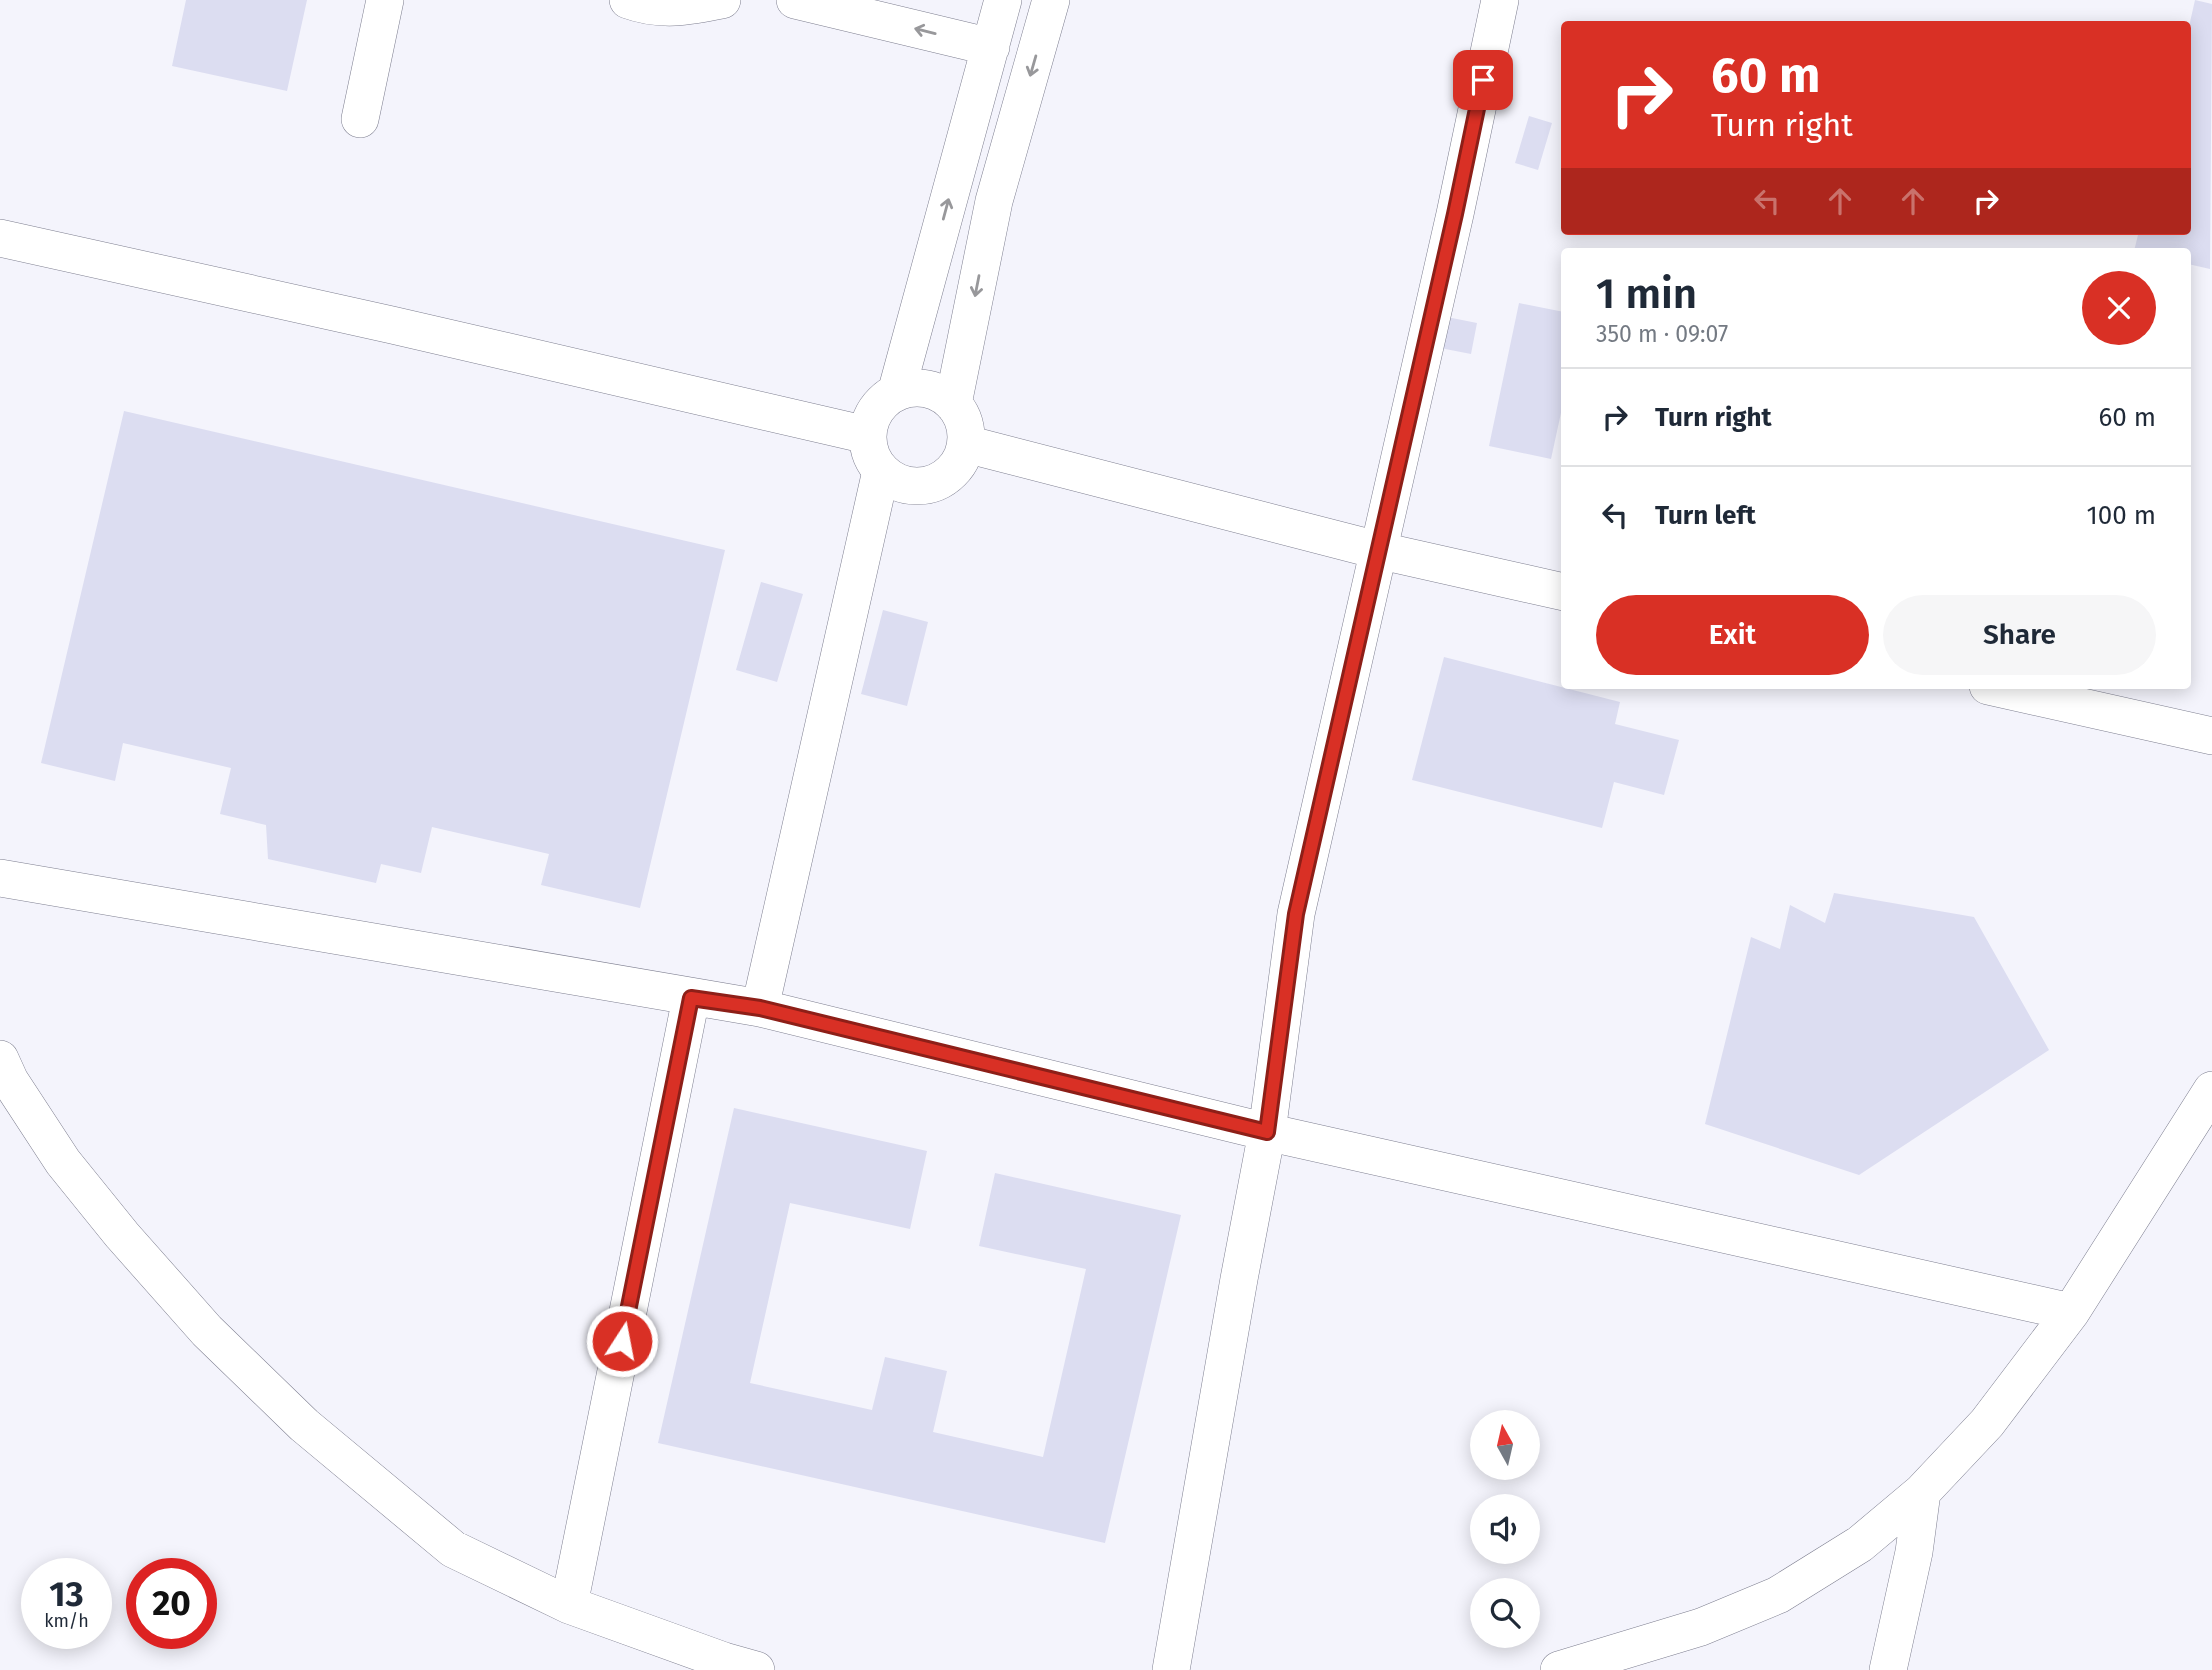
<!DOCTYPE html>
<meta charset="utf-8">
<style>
:root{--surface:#fff;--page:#f6f6f7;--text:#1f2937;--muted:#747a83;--line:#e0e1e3;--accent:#d93025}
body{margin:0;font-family:"Fira Sans",sans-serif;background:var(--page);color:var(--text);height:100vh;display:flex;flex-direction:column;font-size:26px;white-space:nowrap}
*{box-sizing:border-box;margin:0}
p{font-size:23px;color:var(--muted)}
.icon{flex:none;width:38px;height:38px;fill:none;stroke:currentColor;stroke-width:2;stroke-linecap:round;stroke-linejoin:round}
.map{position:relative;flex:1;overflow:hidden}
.side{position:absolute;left:1561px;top:248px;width:630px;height:441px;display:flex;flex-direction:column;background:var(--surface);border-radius:7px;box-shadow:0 4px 18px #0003}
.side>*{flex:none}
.hud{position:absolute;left:1561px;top:21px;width:630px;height:214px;border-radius:7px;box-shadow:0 4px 18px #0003;background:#d93025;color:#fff;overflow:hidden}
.needle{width:46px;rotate:352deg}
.tools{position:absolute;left:1470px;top:1410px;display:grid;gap:14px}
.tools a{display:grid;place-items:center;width:70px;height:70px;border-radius:50%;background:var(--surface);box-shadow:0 4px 18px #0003;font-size:35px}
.speed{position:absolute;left:21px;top:1558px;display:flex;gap:14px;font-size:35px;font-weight:700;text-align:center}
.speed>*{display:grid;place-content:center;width:91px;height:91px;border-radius:50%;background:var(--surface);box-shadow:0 4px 18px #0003;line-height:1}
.speed small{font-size:18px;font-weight:400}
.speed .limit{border:10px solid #d22;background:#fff;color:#111}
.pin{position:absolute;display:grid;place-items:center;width:60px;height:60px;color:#fff;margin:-30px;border-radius:14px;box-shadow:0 4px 10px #0006}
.me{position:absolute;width:77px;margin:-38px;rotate:11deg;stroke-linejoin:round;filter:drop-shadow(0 0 5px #0008)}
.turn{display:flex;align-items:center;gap:24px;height:147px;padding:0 35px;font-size:32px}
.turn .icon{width:91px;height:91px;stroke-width:2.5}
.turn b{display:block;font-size:49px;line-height:60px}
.lanes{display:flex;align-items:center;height:66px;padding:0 35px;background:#0003;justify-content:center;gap:35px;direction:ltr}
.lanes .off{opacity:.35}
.round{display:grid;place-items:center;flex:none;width:74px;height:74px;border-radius:37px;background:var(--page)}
.headline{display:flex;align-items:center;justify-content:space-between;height:119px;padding:0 35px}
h1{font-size:42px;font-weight:600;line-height:52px}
.action{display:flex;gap:14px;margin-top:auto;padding:14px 35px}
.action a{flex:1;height:80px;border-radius:42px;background:var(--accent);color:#fff;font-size:28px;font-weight:600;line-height:80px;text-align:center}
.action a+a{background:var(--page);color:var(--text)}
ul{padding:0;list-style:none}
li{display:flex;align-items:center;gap:21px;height:98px;padding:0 35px;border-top:2px solid var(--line)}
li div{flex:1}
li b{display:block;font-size:26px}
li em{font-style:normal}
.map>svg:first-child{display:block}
.building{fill:#dcddf1}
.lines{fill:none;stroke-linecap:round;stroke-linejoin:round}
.minor-casing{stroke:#7e7f90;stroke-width:38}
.minor{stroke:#fff;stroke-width:37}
.oneway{stroke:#98989b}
.route-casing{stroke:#8d1f18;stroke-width:18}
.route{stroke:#d93025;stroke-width:12}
</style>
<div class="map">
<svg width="2212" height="1670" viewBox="0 0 2212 1670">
<rect width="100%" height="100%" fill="#f4f4fc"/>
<path class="building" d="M186,0H307L287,91L172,66Z
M2195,0L2212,4L2210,269L2188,264V252L2134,251L2139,231H2188V31Z
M1529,116L1552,123L1538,170L1515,163Z
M1519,303L1564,312V399L1551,459L1489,446Z
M1442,316L1477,323L1471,354L1435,347Z
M124,411L725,550L640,908L541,885L549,854L432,827L421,873L381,864L376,883L268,859L266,825L220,814L231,768L123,743L115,781L41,763Z
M761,582L803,594L777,682L736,670Z
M883,610L928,622L907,706L861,694Z
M1444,657L1620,702L1615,724L1679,740L1664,795L1614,782L1602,828L1412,780Z
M1834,893L1974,917L2049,1050L1859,1175L1705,1124L1751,937L1780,949L1790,905L1825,923Z
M734,1108L927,1151L910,1229L790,1203L750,1383L872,1410L885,1357L947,1371L933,1432L1043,1457L1086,1269L979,1246L995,1173L1181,1215L1105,1543L658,1443Z"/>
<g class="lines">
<g class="minor-casing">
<path id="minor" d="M628,0C661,12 688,7 722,0
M795,0L991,47
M360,119L385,0
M0,238L392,325L867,435
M868 437a49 49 0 1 1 98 0a49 49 0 1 1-98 0Z
M896,393L1003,0
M953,404L994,201L1051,0
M966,444L1377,550L1564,592
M1988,686L2212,736
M0,878L760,1008L1267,1132L2071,1312
M760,1008L881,471
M0,1059L10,1081L63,1162L122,1235L207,1331L304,1425L453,1549L569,1605L724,1661L756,1670
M569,1605L691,998
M1171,1670L1239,1279L1267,1132L1296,914L1455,214L1500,0
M1559,1670L1701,1627L1778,1595L1860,1544L1922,1492L1987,1423L2071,1312L2212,1090
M1888,1670L1914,1552L1922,1492"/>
</g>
<use href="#minor" class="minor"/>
</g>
<defs><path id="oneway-shaft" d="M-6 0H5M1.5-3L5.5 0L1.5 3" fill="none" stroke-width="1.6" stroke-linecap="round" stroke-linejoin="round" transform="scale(1.75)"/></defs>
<g class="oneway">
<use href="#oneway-shaft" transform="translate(925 31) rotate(-166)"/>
<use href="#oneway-shaft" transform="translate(1033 66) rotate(106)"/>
<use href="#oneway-shaft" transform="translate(946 209) rotate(-75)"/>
<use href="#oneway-shaft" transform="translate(977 286) rotate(101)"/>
</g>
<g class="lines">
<g class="route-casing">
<path id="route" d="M622,1341L691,998L760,1008L1267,1132L1296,914L1455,214L1483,80"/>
</g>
<use href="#route" class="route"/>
</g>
</svg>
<div class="tools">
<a><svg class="needle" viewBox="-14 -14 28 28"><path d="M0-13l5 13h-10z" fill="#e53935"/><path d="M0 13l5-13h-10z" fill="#747a83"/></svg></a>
<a><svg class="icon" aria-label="sound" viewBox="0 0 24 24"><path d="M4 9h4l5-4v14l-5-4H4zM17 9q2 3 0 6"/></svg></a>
<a><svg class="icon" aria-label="search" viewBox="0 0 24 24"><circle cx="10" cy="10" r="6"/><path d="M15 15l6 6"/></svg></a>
</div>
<div class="speed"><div>13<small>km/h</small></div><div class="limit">20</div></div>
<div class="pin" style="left:1483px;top:80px;background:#d93025"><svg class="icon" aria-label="arrive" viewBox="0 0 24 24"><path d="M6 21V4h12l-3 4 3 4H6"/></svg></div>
<svg class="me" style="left:622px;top:1341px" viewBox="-20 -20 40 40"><circle r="17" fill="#d93025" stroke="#fff" stroke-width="3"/><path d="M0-11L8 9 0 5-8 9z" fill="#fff"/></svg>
<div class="hud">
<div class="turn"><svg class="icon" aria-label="right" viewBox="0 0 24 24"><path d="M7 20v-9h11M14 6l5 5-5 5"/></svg><div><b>60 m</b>Turn right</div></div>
<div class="lanes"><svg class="icon off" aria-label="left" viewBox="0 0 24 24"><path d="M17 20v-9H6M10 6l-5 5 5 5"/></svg><svg class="icon off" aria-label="ahead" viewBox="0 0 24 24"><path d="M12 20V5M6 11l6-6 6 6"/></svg><svg class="icon off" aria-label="ahead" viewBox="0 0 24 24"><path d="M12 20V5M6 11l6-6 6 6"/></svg><svg class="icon" aria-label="right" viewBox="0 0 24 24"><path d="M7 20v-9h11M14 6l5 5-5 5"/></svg></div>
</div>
<section class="side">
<div class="headline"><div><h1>1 min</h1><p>350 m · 09:07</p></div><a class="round" style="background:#d93025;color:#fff"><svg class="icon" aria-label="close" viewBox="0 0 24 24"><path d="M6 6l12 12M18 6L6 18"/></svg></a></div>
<ul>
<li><svg class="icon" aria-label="right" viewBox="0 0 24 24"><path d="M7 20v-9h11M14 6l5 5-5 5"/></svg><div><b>Turn right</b></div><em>60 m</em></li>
<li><svg class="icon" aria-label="left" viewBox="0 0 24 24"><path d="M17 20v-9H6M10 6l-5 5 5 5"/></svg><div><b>Turn left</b></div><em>100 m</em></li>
</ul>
<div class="action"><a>Exit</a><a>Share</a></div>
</section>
</div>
